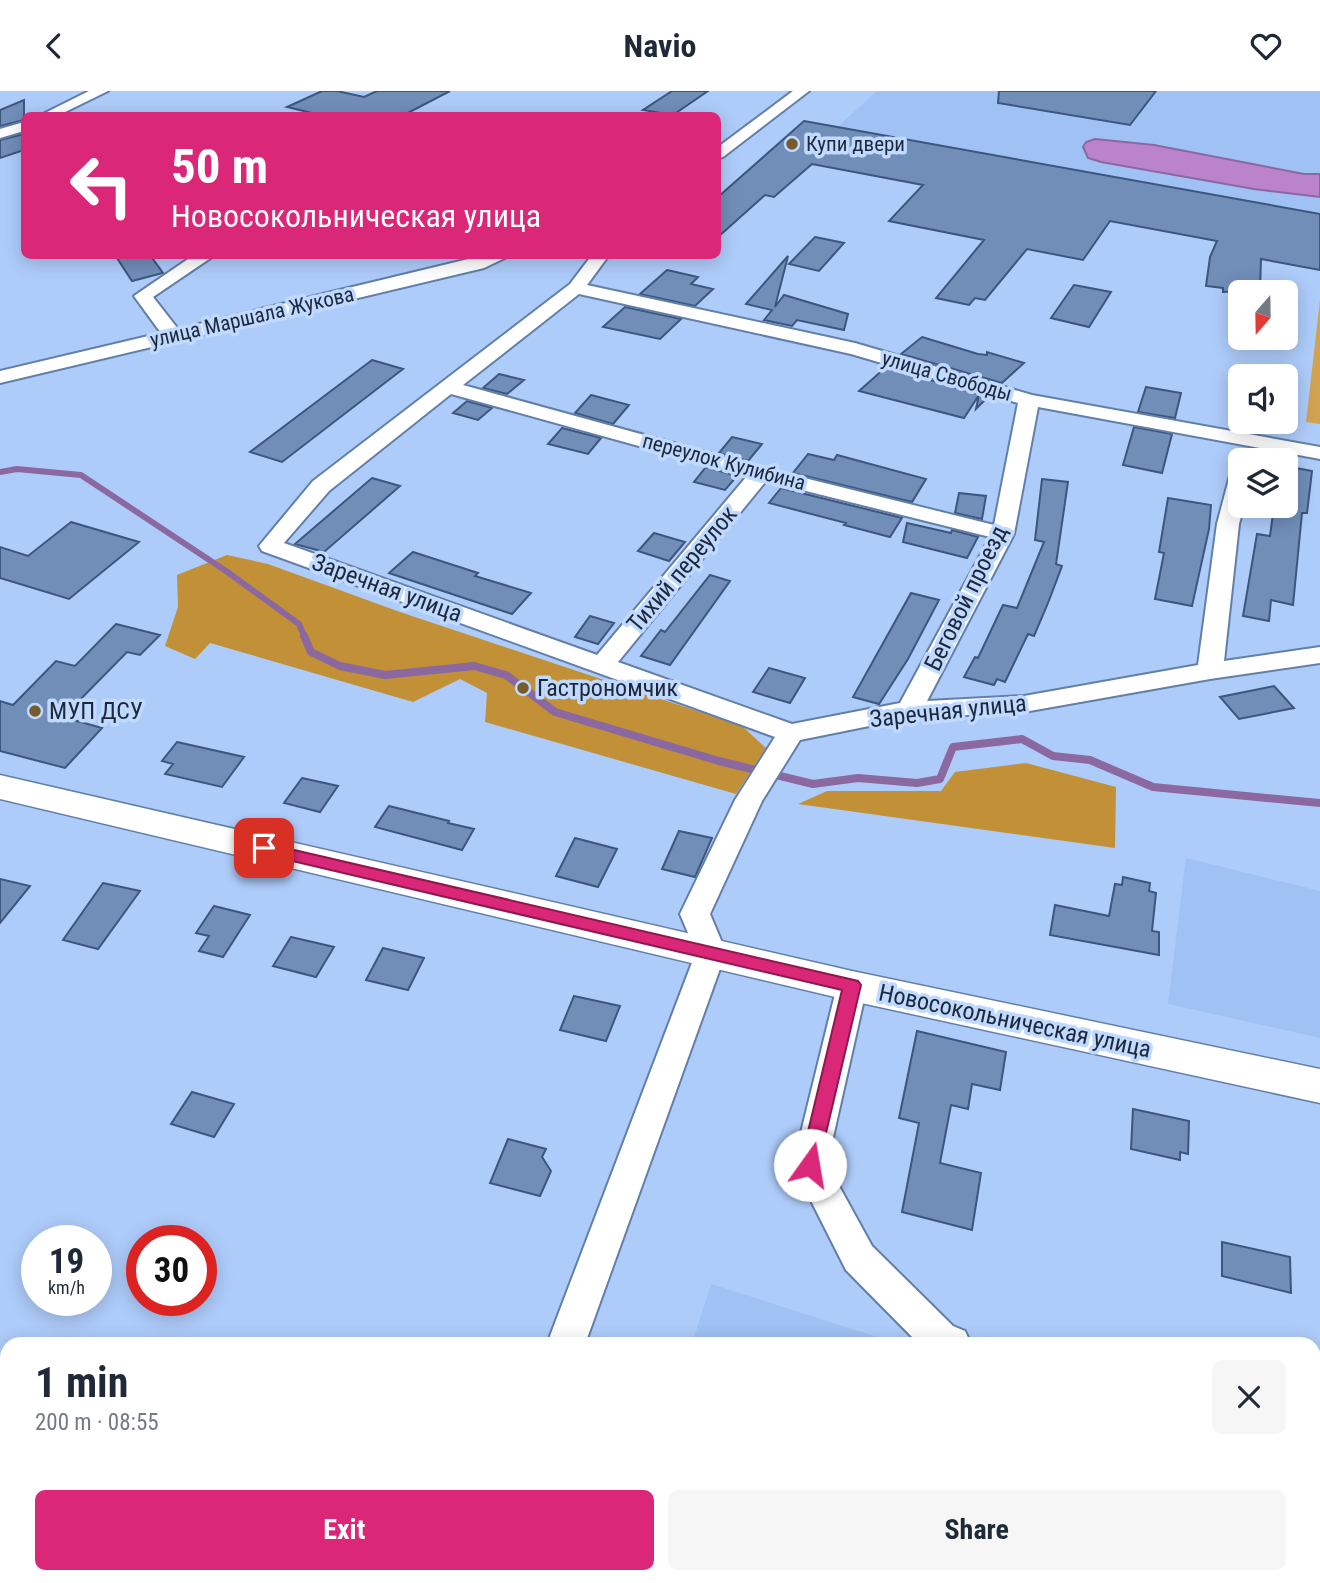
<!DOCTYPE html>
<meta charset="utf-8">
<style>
:root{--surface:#fff;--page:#f6f6f7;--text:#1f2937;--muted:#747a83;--accent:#db2777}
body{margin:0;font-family:"Roboto Condensed",sans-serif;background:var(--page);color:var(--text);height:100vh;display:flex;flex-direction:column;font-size:26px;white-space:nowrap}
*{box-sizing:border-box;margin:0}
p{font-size:23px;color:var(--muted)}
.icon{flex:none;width:38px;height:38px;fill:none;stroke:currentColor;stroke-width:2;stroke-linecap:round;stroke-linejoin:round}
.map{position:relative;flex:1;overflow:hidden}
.details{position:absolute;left:0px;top:1246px;width:1321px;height:247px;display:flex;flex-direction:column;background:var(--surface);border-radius:21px 21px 0 0;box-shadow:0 4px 18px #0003}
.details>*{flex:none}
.banner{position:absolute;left:21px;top:21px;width:700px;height:147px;border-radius:10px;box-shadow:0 4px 18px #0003;background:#db2777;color:#fff;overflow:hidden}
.needle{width:46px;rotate:200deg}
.fabs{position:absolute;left:1228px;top:189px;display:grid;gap:14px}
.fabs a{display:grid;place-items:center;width:70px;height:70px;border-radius:10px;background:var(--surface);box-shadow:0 4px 18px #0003;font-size:35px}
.speed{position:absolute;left:21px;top:1134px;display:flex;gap:14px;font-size:35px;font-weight:700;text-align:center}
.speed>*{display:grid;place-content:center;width:91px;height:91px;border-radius:50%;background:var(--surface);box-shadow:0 4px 18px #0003;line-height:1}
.speed small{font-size:18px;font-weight:400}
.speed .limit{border:10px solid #d22;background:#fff;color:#111}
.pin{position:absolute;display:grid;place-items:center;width:60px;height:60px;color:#fff;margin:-30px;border-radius:14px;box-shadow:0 4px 10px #0006}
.me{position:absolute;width:77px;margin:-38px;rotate:13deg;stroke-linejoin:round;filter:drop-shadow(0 0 5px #0008)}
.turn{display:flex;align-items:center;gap:24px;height:147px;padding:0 35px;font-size:32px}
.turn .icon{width:91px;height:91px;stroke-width:2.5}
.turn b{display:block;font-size:49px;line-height:60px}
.round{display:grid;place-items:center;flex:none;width:74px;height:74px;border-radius:10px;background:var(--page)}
.summary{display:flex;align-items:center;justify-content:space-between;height:119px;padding:0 35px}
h1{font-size:42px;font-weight:700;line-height:52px}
.primary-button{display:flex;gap:14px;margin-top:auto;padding:14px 35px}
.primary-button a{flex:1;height:80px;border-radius:10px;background:var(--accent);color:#fff;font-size:28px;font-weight:700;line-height:80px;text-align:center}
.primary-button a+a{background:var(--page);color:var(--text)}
header{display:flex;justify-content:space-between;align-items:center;height:91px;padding:0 35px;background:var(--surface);font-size:32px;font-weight:700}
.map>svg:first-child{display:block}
.built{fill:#9fc1f4}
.green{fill:#d1a251}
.forest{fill:#c29037}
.water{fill:#bb83cb;stroke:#8c68a0;stroke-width:2}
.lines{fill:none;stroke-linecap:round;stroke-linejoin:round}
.stream-far1{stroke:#8c68a0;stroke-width:6}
.stream{stroke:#8c68a0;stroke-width:8}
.building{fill:#718eb9;stroke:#3c567e;stroke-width:2}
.minor-casing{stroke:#637fa9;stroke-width:4}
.major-casing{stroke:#637fa9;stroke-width:3}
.minor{fill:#fff;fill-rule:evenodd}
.major{fill:#fff;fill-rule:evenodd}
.route{fill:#db2777;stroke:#8e194d;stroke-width:2}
.poi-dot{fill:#765b2d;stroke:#c0d9fe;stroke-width:2.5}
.labels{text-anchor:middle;stroke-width:7;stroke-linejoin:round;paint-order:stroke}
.far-poi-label{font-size:21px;fill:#1d283a;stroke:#c0d9fe;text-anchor:start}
.far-street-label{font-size:21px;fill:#1d283a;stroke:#c0d9fe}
.street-label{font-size:24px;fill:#1d283a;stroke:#c0d9fe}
.poi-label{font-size:24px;fill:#1d283a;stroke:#c0d9fe;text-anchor:start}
</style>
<header><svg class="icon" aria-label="back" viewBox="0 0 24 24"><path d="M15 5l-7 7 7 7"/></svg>Navio<svg class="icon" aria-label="heart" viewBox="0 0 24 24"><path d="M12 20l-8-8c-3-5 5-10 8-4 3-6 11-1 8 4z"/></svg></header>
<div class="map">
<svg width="1320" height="1492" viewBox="0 0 1320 1492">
<rect width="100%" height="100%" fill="#aeccfa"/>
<path class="built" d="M877,0H1320V169L799,71Z
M1186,767L1320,800V947L1168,913Z
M711,1193L774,1213L899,1253H692Z
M1314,1387L1320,1388V1492H618L620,1486H1314Z"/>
<path class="green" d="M1320,209V333L1306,331Z"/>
<path class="forest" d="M227,464L268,473L400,521L742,635L766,657L736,703L485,631L487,602L460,588L413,611L210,552L195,568L165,555L178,516L177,484Z
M1026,672L1116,696L1115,757L798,713L827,700H941L955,681Z"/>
<path class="water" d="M1095,48L1154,54L1304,83H1320V106L1254,98L1101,71L1088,67L1083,56L1086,51Z"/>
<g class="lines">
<path class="stream-far1" d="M0,381L17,378L81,384L226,480L299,533L305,547"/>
<path class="stream" d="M304,545L311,561L340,575L385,584L474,575L506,584L555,621L719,670L813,693L858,687L917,692L940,688L953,656L1022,648L1053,665L1090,669L1153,696L1320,712"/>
</g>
<path class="building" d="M322,0H337L364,6L377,0H450L404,24H320L287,16Z
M672,0H708L673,24L643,19Z
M999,0H1156L1130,34L998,12Z
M24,9V29L0,35V19Z
M804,30L1320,123V179L1261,168L1260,199L1223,201V197L1206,195L1210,166L1217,150L1110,130L1083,169L1027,158L985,209L975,207L969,214L936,207L984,149L889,130L923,94L812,73L774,106L765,104L718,146V106Z
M24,43V59L0,67V49Z
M815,146L844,152L819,180L789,173Z
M115,164H150L163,182L132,190Z
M788,165L775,216L784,204L848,223L844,239L797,229L792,235L764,229L772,219L746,213Z
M667,179L698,186L691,193L713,198L695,215L640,203Z
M1074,194L1111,201L1089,236L1051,227Z
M625,216L681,228L660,248L603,236Z
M922,246L978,263L987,264V261L1024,272L1002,292L901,263Z
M372,269L403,278L282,371L250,361Z
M886,276L988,306L976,318L979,304L964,327L859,300Z
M499,283L524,289L507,303L483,297Z
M1146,296L1181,302L1175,327L1138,321Z
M591,304L629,314L613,333L575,322Z
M467,310L492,317L478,329L453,322Z
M1134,336L1172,343L1162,382L1123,374Z
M562,337L601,347L588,363L548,353Z
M732,346L762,353L748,370L719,362Z
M808,363L834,369L837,364L926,388L912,411L793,382Z
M1286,375L1312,380L1307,422H1302L1293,514L1271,509L1269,530L1243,525L1257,443L1270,445L1274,415H1286Z
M706,376L737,385L725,399L694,391Z
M372,387L400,395L324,461L295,453Z
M1042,388L1068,391L1056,473L1062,475L1048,512L1034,545L1028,543L1005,591L997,588L994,594L964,586L975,566L978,567L1003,514L1017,517L1044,451L1035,449Z
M781,397L902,427L890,446L844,434L846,432L769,412Z
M959,402L986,405L982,428L955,422Z
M1168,407L1211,414L1209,438L1192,515L1155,508L1164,462L1159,461Z
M71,431L139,451L69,508L0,487V456L28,465Z
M907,432L951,442L952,439L978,446L967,467L903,451Z
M654,442L685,451L669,470L638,460Z
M413,461L478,482L475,485L531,502L512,523L389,482Z
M710,484L730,490L670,574L641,565L661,539L665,541Z
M911,502L939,509L908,568L879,613L853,606Z
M590,525L614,532L598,553L575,546Z
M116,533L160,544L140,564L127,561L63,626L102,637L65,677L0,660V610L13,614L56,570L75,575Z
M769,577L805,587L790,612L753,601Z
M1274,595L1294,617L1239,628L1220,606Z
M177,651L244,666L222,696L165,683L173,673L162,670Z
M302,687L338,695L320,721L284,712Z
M389,715L449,730L448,732L474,738L462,759L375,736Z
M679,740L712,747L695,786L662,778Z
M575,747L617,758L598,796L556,785Z
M1123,786L1150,792L1149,800L1156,802L1152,840L1159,841V864L1050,844L1055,814L1109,825L1115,793L1122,794Z
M0,788L30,795L0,832Z
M103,792L140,800L98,858L63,849Z
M214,815L250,824L223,866L199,860L209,845L196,842Z
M291,846L334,856L316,886L273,875Z
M383,857L424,867L408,899L366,889Z
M574,905L620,915L606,950L560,939Z
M917,940L1006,961L1000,999L972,993L968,1018L951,1014L940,1072L981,1082L972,1139L902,1121L919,1032L899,1027Z
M192,1001L234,1013L214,1046L171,1033Z
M1133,1018L1189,1030L1188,1063L1180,1061V1069L1131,1058Z
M508,1048L546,1058L542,1066L551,1080L540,1105L490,1092Z
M1222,1151L1290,1166L1291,1202L1222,1185Z"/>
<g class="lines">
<g class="minor-casing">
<path id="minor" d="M89,0H108L59,24H41Z
M793,0H809L723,66L718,67V56Z
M24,31V40L0,47V38Z
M194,164H215L153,206L178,238L485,164H511L484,177L0,292V280L161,242L134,205Z
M592,164H609L587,194L855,252L1032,304L1320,356V368L1038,316L1014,443L927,610L1024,605L1198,574L1217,433L1230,384L1234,380L1241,378V415H1244L1239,433L1224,570L1320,556V572L1210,588L1024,621L909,627L800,649L762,710L710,823L726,861L585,1253H547L696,861L680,823L735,709L775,646L262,460L259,455L313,390L570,193ZM579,203L851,263L1018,312L994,434L768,378L463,294ZM451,303L747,385L597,564L284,452L329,400ZM766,390L990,446L900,612L792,633L618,571Z
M852,883L863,886L867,895L827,1073L872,1155L953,1235L965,1240L971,1253H919L846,1179L793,1074L837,895L841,886Z
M1320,1303V1341L1314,1342V1304Z
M459,1486H501L498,1492H456Z"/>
</g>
<g class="major-casing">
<path id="major" d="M0,684L852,880L1320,978V1012L852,910L0,708Z"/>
</g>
<use href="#minor" class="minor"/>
<use href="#major" class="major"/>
</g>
<path class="route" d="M264,752L858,890L861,894L817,1080L810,1083L803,1080L800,1074L842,899L258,762L256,757L258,753Z"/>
<g class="poi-dot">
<circle cx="792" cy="53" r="7"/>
<circle cx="523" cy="597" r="7"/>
<circle cx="35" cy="620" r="7"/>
</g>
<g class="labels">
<g class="far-poi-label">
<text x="806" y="60">Купи двери</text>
</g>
<g class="far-street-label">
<text transform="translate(252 226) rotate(-13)" y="7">улица Маршала Жукова</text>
<text transform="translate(947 285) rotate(16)" y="7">улица Свободы</text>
<text transform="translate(724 371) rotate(15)" y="7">переулок Кулибина</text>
</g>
<g class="street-label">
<text transform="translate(682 478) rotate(-50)" y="8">Тихий переулок</text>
<text transform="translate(387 497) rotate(20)" y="8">Заречная улица</text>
<text transform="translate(966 507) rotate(-64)" y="8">Беговой проезд</text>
<text transform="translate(948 620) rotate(-6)" y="8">Заречная улица</text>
<text transform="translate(1015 930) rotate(12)" y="8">Новосокольническая улица</text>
</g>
<g class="poi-label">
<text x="537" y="605">Гастрономчик</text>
<text x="49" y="628">МУП ДСУ</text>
</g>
</g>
</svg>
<div class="fabs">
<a><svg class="needle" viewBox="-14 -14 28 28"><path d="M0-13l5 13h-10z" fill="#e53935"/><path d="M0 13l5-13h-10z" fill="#747a83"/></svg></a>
<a><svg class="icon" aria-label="sound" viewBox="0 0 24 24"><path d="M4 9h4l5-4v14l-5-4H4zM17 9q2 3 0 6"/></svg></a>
<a><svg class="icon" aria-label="layers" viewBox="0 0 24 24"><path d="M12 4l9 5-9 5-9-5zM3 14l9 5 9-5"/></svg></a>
</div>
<div class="speed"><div>19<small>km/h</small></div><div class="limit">30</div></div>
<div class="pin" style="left:264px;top:757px;background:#d93025"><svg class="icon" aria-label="arrive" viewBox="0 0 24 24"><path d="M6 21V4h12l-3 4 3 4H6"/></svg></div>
<svg class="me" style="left:810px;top:1074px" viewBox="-20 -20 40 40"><circle r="19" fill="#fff"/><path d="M0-13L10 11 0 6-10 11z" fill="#db2777"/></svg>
<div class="banner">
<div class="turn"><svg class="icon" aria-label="left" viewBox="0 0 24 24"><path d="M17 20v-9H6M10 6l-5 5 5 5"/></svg><div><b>50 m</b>Новосокольническая улица</div></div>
</div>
<section class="details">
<div class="summary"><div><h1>1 min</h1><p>200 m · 08:55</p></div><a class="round"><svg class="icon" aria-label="close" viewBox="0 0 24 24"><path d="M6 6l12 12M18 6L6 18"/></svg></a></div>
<div class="primary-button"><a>Exit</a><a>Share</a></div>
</section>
</div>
